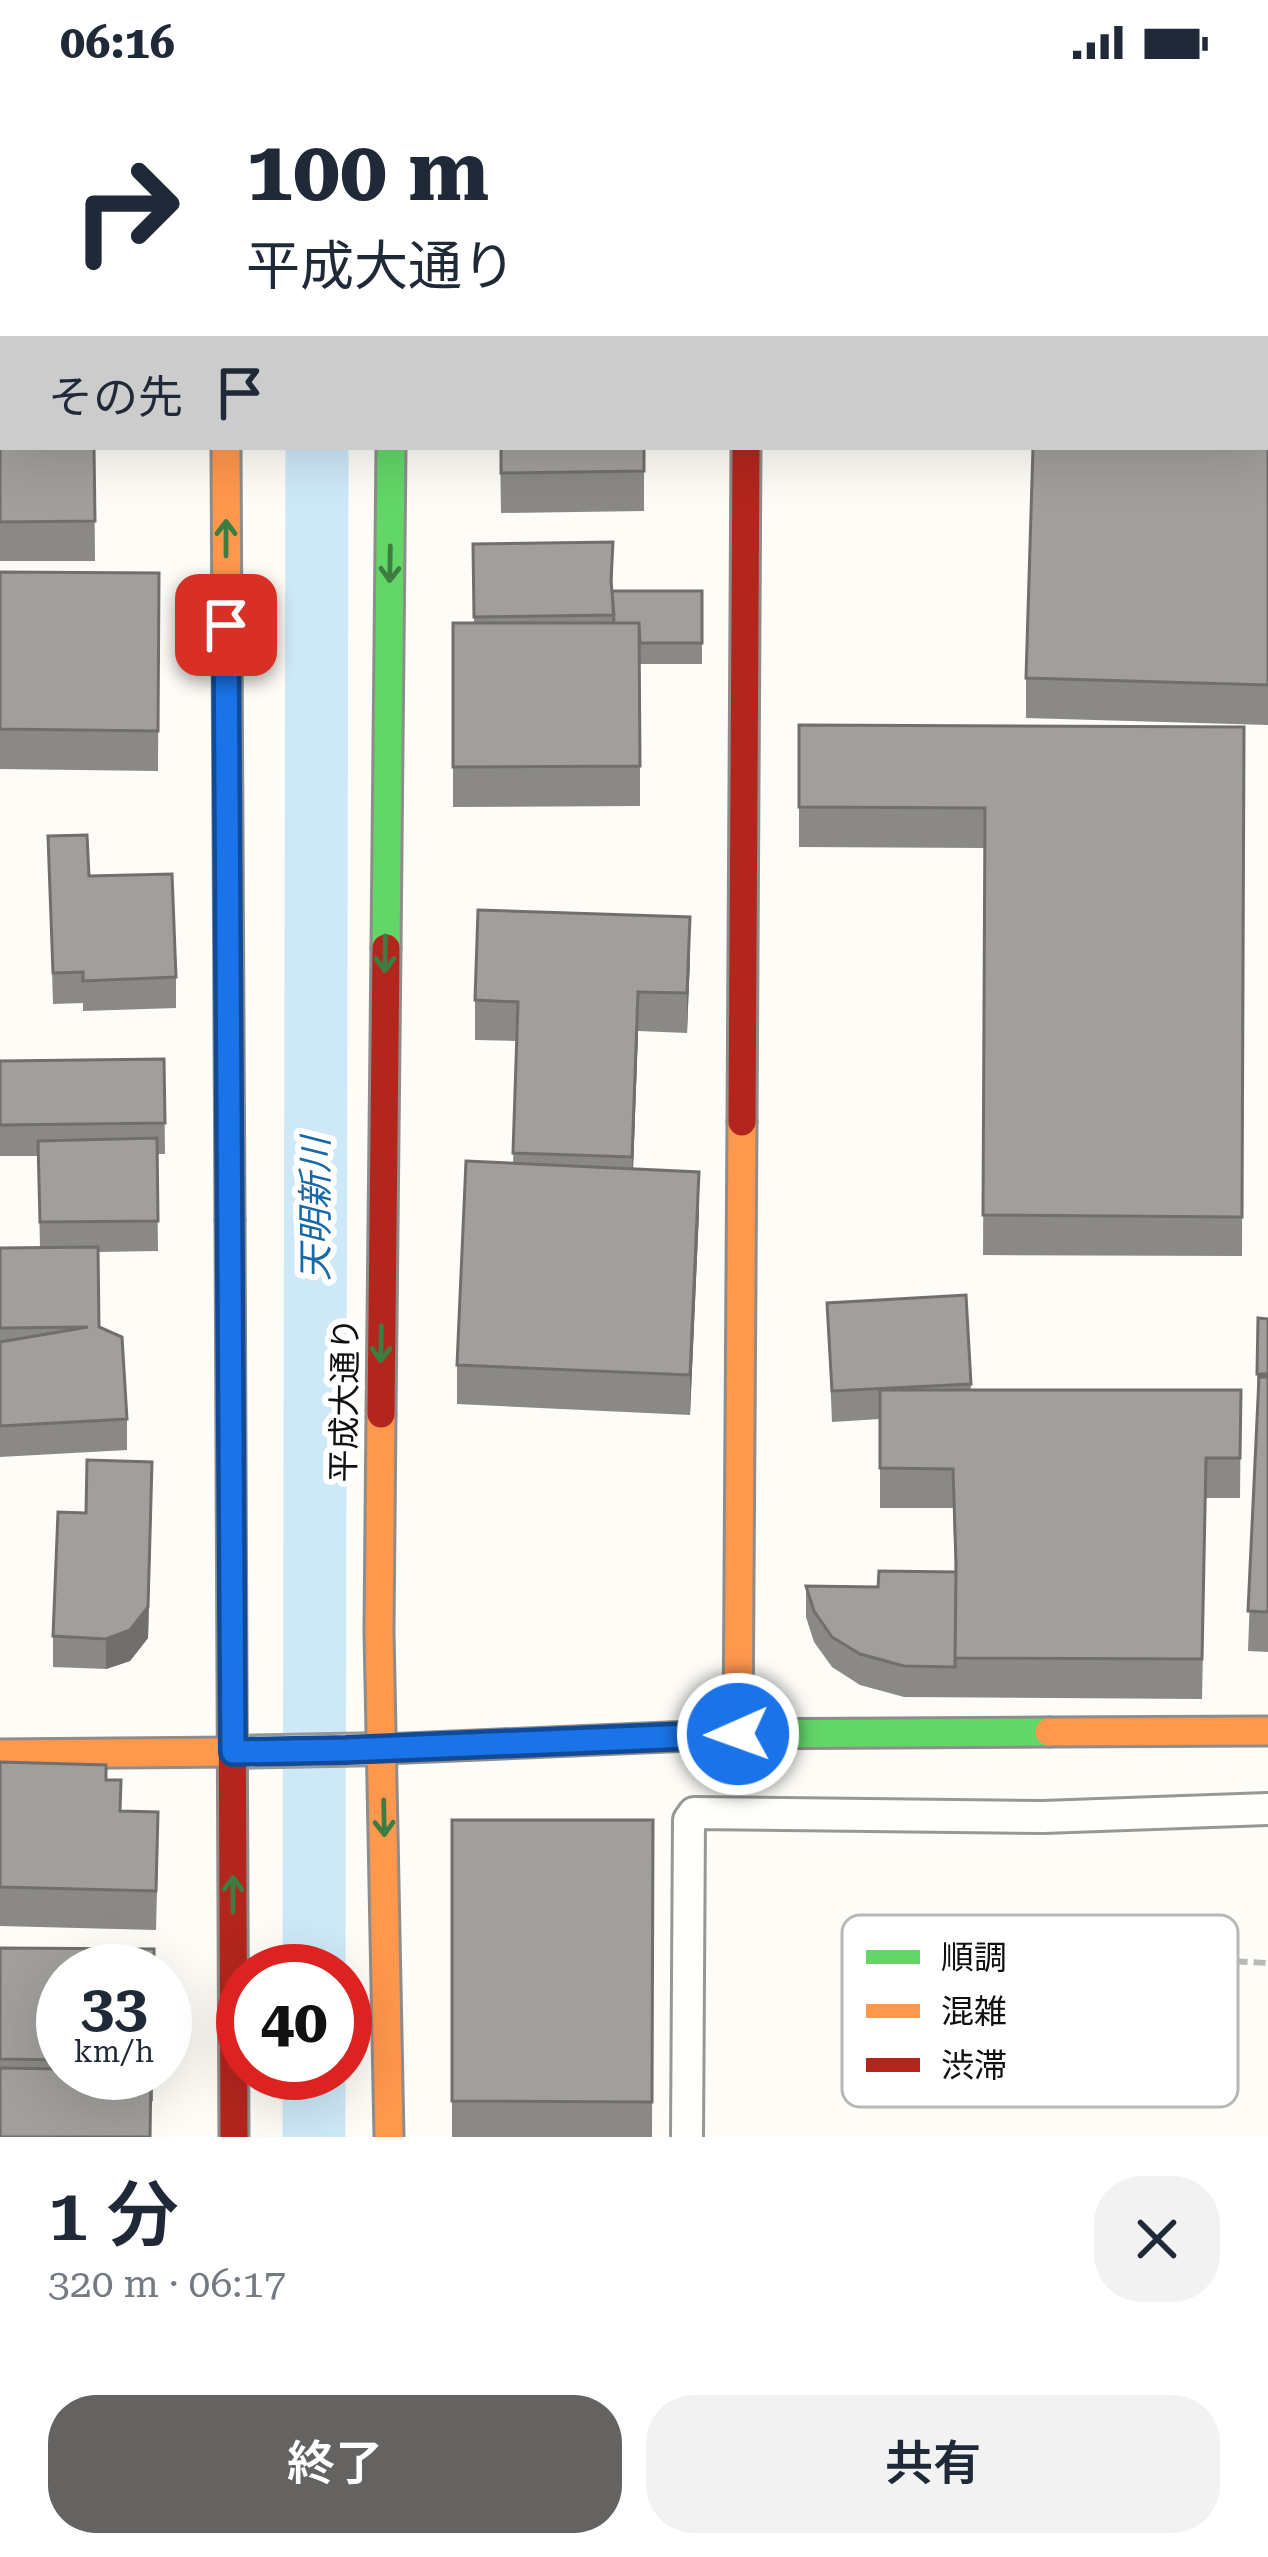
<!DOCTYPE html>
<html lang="ja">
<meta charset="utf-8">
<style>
:root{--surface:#fff;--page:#f2f2f3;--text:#1f2937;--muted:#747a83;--accent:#646362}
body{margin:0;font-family:"Roboto Serif","Noto Sans JP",serif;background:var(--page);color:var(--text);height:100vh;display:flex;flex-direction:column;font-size:45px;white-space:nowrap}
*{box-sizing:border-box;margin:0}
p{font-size:39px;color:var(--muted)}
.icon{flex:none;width:66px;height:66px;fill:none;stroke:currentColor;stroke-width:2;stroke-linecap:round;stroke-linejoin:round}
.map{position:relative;height:2053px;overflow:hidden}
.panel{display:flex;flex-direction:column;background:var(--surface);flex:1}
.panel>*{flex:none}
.banner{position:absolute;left:0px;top:0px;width:1269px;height:366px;box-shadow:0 12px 48px #0002;background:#fff;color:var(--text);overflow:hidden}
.speed{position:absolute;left:36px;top:1860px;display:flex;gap:24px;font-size:60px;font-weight:700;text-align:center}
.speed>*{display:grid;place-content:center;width:156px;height:156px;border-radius:50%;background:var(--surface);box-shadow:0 12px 48px #0002;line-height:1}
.speed small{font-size:30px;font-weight:400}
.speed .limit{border:18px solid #d22;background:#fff;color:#111}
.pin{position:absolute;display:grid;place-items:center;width:102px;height:102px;color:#fff;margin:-51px;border-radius:24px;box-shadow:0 6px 18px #0006}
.me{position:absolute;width:132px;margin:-66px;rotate:268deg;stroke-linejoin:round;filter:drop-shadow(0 0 9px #0008)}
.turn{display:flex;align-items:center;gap:42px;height:252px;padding:0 48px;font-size:54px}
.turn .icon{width:156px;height:156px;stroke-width:2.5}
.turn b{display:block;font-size:84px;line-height:102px}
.then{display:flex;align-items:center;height:114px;padding:0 48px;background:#0003;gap:24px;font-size:45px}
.round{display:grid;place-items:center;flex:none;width:126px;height:126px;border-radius:48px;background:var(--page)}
.head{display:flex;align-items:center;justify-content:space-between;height:204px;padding:0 48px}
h1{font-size:72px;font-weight:600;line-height:90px}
.action{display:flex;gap:24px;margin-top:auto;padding:24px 48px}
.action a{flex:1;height:138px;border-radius:48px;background:var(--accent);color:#fff;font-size:48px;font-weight:600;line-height:138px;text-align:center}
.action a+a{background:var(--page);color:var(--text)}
.status{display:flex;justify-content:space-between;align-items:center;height:84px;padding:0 60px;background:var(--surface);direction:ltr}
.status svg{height:33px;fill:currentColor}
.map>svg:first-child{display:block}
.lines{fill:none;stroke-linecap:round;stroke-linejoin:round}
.river{stroke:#cde8f7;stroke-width:63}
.street-casing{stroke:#979795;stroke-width:36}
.fast-casing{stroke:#8e8d8b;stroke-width:33}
.slow-casing{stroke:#8e8d8b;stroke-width:33}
.jam-casing{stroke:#8e8d8b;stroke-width:33}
.path{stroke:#b9b9b8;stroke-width:6;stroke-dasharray:12 6;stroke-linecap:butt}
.street{stroke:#fffffe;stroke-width:30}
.fast{stroke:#63d668;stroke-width:27}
.slow{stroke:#ff974d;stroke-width:27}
.jam{stroke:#b3261e;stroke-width:27}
.wall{fill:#8a8986}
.shaded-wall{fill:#716f6d}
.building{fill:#a19f9c;stroke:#716f6d;stroke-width:3}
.oneway{stroke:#3e7d41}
.route-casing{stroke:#114b97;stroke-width:30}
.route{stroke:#1a73e8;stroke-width:21}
.labels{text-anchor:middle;stroke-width:12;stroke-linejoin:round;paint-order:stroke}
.street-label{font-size:33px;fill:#111;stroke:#fff}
.water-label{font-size:36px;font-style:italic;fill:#1768a6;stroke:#fff}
.key{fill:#fff;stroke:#b8b8b8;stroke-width:3}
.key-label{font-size:33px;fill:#111}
</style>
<div class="status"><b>06:16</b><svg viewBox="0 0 49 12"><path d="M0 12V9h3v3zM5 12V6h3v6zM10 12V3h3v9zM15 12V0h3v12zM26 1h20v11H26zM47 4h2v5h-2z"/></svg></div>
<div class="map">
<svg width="1268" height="2053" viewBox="0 0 1268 2053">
<rect width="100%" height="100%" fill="#fdfcf7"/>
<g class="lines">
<path class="river" d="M315,0V3
M314,1887L317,363
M314,2053V1989"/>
<g class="street-casing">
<path id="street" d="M233,1668L383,1665
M687,2053L689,1736L694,1729L1043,1733L1268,1725"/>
</g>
<g class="fast-casing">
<path id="fast" d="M747,0V3
M0,176H3
M386,864L391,363
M383,1665L738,1650L1049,1648"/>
</g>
<g class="slow-casing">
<path id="slow" d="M229,0V3
M389,0L390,3
M1266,175H1268
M226,363L230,1136
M381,1330L379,1547L389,2053
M1049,1648L1268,1647
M738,1650L742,1038
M0,1670L233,1668"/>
</g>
<g class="jam-casing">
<path id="jam" d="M1238,0V3
M742,1038L746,363
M230,1136L234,2053
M381,1330L386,864"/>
</g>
<path class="path" d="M966,1863L1268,1879"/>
<use href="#street" class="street"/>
<use href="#fast" class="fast"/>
<use href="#slow" class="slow"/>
<use href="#jam" class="jam"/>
</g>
<path class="wall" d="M0,0H141V3H3V40H0Z
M0,296L94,363L95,477H0Z
M1268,297V641L1026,634V594Z
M500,363H644V427L501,429Z
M473,460L613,489L612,507H702V580H640V722L453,723V539H474Z
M0,488L159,489L158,687L0,685Z
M799,641L1244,643L1242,1172L983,1171L985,764L799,763Z
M48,752L89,792L176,893V924L83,927V919L53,920Z
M690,873L687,949L638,947L633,1085L699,1128L690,1331L457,1320V1281L513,1079L517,957L475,956V916Z
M164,975L165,1070H157L158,1167L98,1168L99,1243L127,1335V1366L0,1373V1164H40L38,1072H0V977Z
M966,1211L971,1306H1241L1240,1414H1206L1202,1615L904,1613L860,1601L832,1583L814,1558L806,1533V1502L878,1503L955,1488L953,1424H880V1335L832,1338L827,1219Z
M1258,1234L1268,1235V1568L1248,1567L1257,1320Z
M152,1409L148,1554L130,1577L106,1585L53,1583V1552L86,1429Z
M0,1678L106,1696L121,1727L158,1767L156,1846L0,1842Z
M452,1736H653L652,2053H452Z
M0,1864L63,1887V1989H153V2017L0,2053Z"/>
<path class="shaded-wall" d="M690,833V873L687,949V909Z
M638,908V947L632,1113V1073Z
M699,1088V1128L690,1331V1291Z
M152,1409L148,1554L130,1577L106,1585V1555Z"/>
<path class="building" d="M0,0H141V1H0Z
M437,0H606V3H437Z
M0,296H3V363H94L95,437L0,438Z
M1266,297H1268V601L1026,594L1033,363H1266Z
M501,363H644V387L501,389Z
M613,458L611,497L614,531L474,533L473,460Z
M0,488L159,489L158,647L0,645Z
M612,507H702V559H640L639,539H614Z
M453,539H639L640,682L453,683Z
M799,641L1244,643L1242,1133L983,1131L985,724L799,723Z
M87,751L89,792L172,790L176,893L83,897V888L53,889L48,752Z
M478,826L690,833L687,909L638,908L632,1073L513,1069L518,918L475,916Z
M164,975L165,1039L0,1041V977Z
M157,1054L158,1137L40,1138L38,1057Z
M466,1077L699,1088L690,1291L457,1281Z
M98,1163L99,1243L122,1253L127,1335L0,1342V1258L88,1243L0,1244V1164Z
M966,1211L971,1300L832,1307L827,1219Z
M1258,1234L1268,1235V1290H1257Z
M1259,1293H1268V1528L1248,1527Z
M880,1306H1241L1240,1374H1206L1202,1575L955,1574L956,1479L953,1385L880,1384Z
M87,1376L152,1378L148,1523L130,1546L106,1555L53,1552L58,1428L86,1429Z
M879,1487L956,1488L955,1583L904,1582L860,1570L832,1553L814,1527L806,1502L878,1503Z
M0,1678L106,1681V1696H121L120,1727L158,1728L156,1807L0,1803Z
M452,1736H653L652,2018L452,2017Z
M0,1864L154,1865V1887H63V1976L0,1975Z
M0,1984L63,1985V1989H151L150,2053H0Z"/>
<defs><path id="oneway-shaft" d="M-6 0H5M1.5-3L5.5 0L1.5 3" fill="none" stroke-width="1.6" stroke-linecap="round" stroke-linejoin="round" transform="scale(3)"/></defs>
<g class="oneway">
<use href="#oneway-shaft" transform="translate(226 454) rotate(-90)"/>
<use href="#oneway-shaft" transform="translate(390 480) rotate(91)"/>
<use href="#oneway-shaft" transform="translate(385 870) rotate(91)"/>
<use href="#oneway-shaft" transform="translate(381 1260) rotate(91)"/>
<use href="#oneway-shaft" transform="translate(384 1734) rotate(89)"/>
<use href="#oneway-shaft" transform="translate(233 1810) rotate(-90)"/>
</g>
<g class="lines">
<g class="route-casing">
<path id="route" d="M226,541L233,1668L346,1666L738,1650"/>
</g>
<use href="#route" class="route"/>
</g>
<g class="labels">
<g class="street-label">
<text transform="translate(344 1316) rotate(-89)" y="12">平成大通り</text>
</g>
<g class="water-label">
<text transform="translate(315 1125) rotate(-90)" y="13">天明新川</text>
</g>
</g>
<rect x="842" y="1831" width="396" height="192" rx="18" class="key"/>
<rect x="866" y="1866" width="54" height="14" fill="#63d668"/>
<rect x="866" y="1920" width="54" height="14" fill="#ff974d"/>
<rect x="866" y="1974" width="54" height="14" fill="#b3261e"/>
<g class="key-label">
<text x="941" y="1885">順調</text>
<text x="941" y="1939">混雑</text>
<text x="941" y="1993">渋滞</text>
</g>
</svg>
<div class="speed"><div>33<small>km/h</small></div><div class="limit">40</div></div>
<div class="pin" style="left:226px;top:541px;background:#d93025"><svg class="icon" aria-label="arrive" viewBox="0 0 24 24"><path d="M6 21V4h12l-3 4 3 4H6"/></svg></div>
<svg class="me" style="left:738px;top:1650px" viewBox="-20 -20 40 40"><circle r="17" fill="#1a73e8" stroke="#fff" stroke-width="3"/><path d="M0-11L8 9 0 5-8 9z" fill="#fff"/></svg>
<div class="banner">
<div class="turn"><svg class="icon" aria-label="right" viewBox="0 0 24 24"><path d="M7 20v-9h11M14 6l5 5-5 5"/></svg><div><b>100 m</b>平成大通り</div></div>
<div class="then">その先<svg class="icon" aria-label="arrive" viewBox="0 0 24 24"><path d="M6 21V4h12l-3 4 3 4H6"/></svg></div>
</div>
</div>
<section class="panel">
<div class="head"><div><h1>1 分</h1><p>320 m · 06:17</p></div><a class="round"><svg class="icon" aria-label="close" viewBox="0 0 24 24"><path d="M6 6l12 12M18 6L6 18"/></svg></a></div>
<div class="action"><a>終了</a><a>共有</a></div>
</section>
